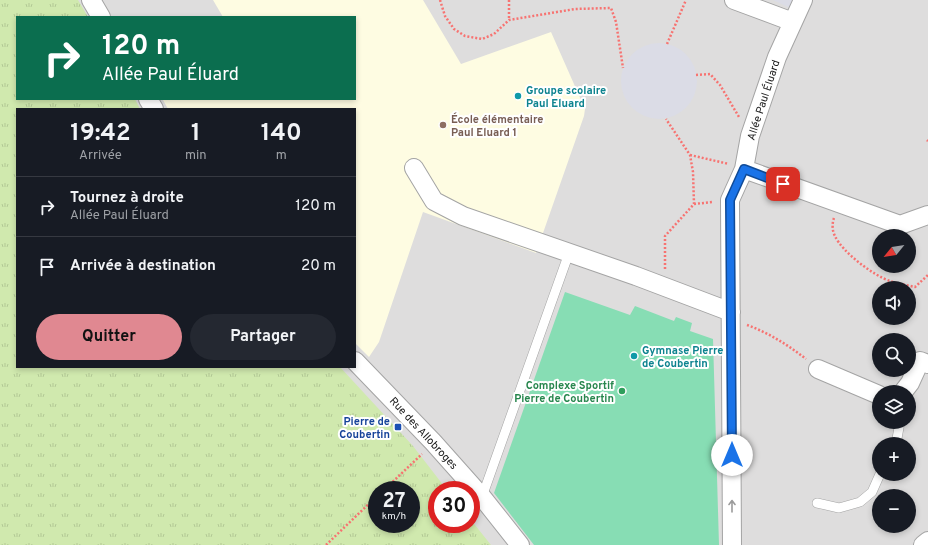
<!DOCTYPE html>
<html lang="fr">
<meta charset="utf-8">
<style>
:root{--surface:#171b24;--page:#242831;--text:#f1f3f6;--muted:#9ea1a6;--line:#363941;--accent:#e08891}
body{margin:0;font-family:Overpass,sans-serif;background:var(--page);color:var(--text);height:100vh;display:flex;flex-direction:column;font-size:15px;white-space:nowrap}
*{box-sizing:border-box;margin:0}
p{font-size:13px;color:var(--muted)}
.icon{flex:none;width:22px;height:22px;fill:none;stroke:currentColor;stroke-width:2;stroke-linecap:round;stroke-linejoin:round}
.map{position:relative;flex:1;overflow:hidden}
.panel{position:absolute;left:16px;top:108px;width:340px;height:260px;display:flex;flex-direction:column;background:var(--surface);border-radius:0px;box-shadow:0 2px 6px #0003}
.panel>*{flex:none}
.banner{position:absolute;left:16px;top:16px;width:340px;height:84px;border-radius:0px;box-shadow:0 2px 6px #0003;background:#0b6e4f;color:#fff;overflow:hidden}
.needle{width:26px;rotate:240deg}
.fabs{position:absolute;left:872px;top:229px;display:grid;gap:8px}
.fabs a{display:grid;place-items:center;width:44px;height:44px;border-radius:50%;background:var(--surface);box-shadow:0 2px 6px #0003;font-size:20px}
.speed{position:absolute;left:368px;top:481px;display:flex;gap:8px;font-size:20px;font-weight:700;text-align:center}
.speed>*{display:grid;place-content:center;width:52px;height:52px;border-radius:50%;background:var(--surface);box-shadow:0 2px 6px #0003;line-height:1}
.speed small{font-size:10px;font-weight:400}
.speed .limit{border:6px solid #d22;background:#fff;color:#111}
.pin{position:absolute;display:grid;place-items:center;width:34px;height:34px;color:#fff;margin:-17px;border-radius:8px;box-shadow:0 2px 6px #0006}
.me{position:absolute;width:44px;margin:-22px;rotate:0deg;stroke-linejoin:round;filter:drop-shadow(0 0 3px #0008)}
.turn{display:flex;align-items:center;gap:14px;height:84px;padding:0 20px;font-size:18px}
.turn .icon{width:52px;height:52px;stroke-width:2.5}
.turn b{display:block;font-size:28px;line-height:34px}
.eta{display:flex;justify-content:space-evenly;align-items:center;height:68px;text-align:center}
.eta b{font-size:24px;font-weight:700;line-height:28px}
.primary-button{display:flex;gap:8px;margin-top:auto;padding:8px 20px}
.primary-button a{flex:1;height:46px;border-radius:24px;background:var(--accent);color:#111;font-size:16px;font-weight:700;line-height:46px;text-align:center}
.primary-button a+a{background:var(--page);color:var(--text)}
ul{padding:0;list-style:none}
li{display:flex;align-items:center;gap:12px;height:60px;padding:0 20px;border-top:1px solid var(--line)}
li div{flex:1}
li b{display:block;font-size:15px}
li em{font-style:normal}
.map>svg:first-child{display:block}
.residential{fill:#dedddd;fill-rule:evenodd}
.education{fill:#fefce2}
.grass{fill:url(#grass-tufts);fill-rule:evenodd}
.pitch{fill:#87ddb4}
.plaza{fill:#dbdce6}
.lines{fill:none;stroke-linecap:round;stroke-linejoin:round}
.service-casing{stroke:#a4a4a4;stroke-width:10}
.minor-casing{stroke:#a4a4a4;stroke-width:20}
.path{stroke:#f77371;stroke-width:2.5;stroke-dasharray:2 2;stroke-linecap:butt}
.service{stroke:#fff;stroke-width:9}
.minor{stroke:#fff;stroke-width:18}
.oneway{stroke:#9b9b9b}
.route-casing{stroke:#114b97;stroke-width:10}
.route{stroke:#1a73e8;stroke-width:7}
.culture-dot{fill:#0f9aa8;stroke:#fff;stroke-width:1.5}
.education-dot{fill:#8d6e63;stroke:#fff;stroke-width:1.5}
.leisure-dot{fill:#2e9e5b;stroke:#fff;stroke-width:1.5}
.transit-dot{fill:#1a4fb4;stroke:#fff;stroke-width:1.5}
.labels{text-anchor:middle;stroke-width:4;stroke-linejoin:round;paint-order:stroke}
.culture-label{font-size:11px;font-weight:bold;fill:#0d838f;stroke:#fff;text-anchor:start}
.street-label{font-size:11px;fill:#202020;stroke:#fff}
.education-label{font-size:11px;font-weight:bold;fill:#785e54;stroke:#fff;text-anchor:start}
.leisure-label{font-size:11px;font-weight:bold;fill:#27864d;stroke:#fff;text-anchor:end}
.transit-label{font-size:11px;font-weight:bold;fill:#164399;stroke:#fff;text-anchor:end}
</style>
<div class="map">
<svg width="928" height="545" viewBox="0 0 928 545">
<defs>
<pattern id="grass-tufts" width="24" height="20" patternUnits="userSpaceOnUse"><rect width="24" height="20" fill="#d0e9ae"/><path d="M3 7l-1-3M5 7V3M7 7l1-3M15 17l-1-3M17 17v-4M19 17l1-3" fill="none" stroke="#b2c895"/></pattern>
</defs>
<rect width="100%" height="100%" fill="#f0ece7"/>
<path class="residential" d="M0,0H928V545H0ZM17,17H355V99H17ZM17,109H355V367H17ZM879,236H909V266H879ZM879,288H909V318H879ZM879,340H909V370H879ZM879,392H909V422H879ZM879,444H909V474H879ZM377,490H411V524H377ZM437,490H471V524H437ZM879,496H909V526H879Z"/>
<path class="education" d="M213,0H423L461,64L551,32L585,109L584,116L536,253L423,212L379,342L369,357L355,343V109H168L163,100L355,99V17H223Z"/>
<path class="grass" d="M0,0H78L88,17H17V99H135L140,109H17V367H340L413,446L447,490H437V524H471V520L491,545H0ZM377,490H411V524H377Z"/>
<path class="pitch" d="M565,292L630,315L635,306L674,321L676,317L692,323L690,331L713,339L719,545H534L494,493Z"/>
<path class="plaza" d="M773,0H793L790,8Z
M621 81a38 38 0 1 1 76 0a38 38 0 1 1-76 0Z"/>
<g class="lines">
<g class="service-casing">
<path id="service" d="M896,444L900,422
M482,497L569,253
M817,503L839,508L860,502L872,492L880,474"/>
</g>
<g class="minor-casing">
<path id="minor" d="M91,0L101,17
M734,0L793,22
M148,99L154,109
M414,168L434,201L463,216L636,276L731,312
M744,169L900,225L928,215
M355,361L433,442L482,497L520,545
M818,369L879,395
M903,392L910,383L920,361L928,364
M732,545L730,200L744,169L750,136L777,57L803,0
M923,545L928,541"/>
</g>
<path class="path" d="M440,0L445,16L454,29L465,36L482,39L494,34L509,20L575,9L611,8L616,22L623,68
M509,0V20
M667,44L686,0
M696,75L710,74L720,85L739,117
M927,140L928,141
M690,155L729,164
M694,204L713,202
M834,218C832,223 832,231 835,236C842,252 874,276 890,281C898,284 907,285 915,287L928,275
M665,269V236L694,204L693,172L690,155L666,119
M747,325C769,333 788,345 806,359
M384,490L422,454
M326,545L377,496"/>
<use href="#service" class="service"/>
<use href="#minor" class="minor"/>
</g>
<defs><path id="oneway-shaft" d="M-6 0H5M1.5-3L5.5 0L1.5 3" fill="none" stroke-width="1.6" stroke-linecap="round" stroke-linejoin="round"/></defs>
<use class="oneway" href="#oneway-shaft" transform="translate(732 506) rotate(-90)"/>
<g class="lines">
<g class="route-casing">
<path id="route" d="M732,455L730,200L744,169L783,184"/>
</g>
<use href="#route" class="route"/>
</g>
<g class="culture-dot">
<circle cx="518" cy="96" r="4"/>
<circle cx="634" cy="356" r="4"/>
</g>
<circle class="education-dot" cx="443" cy="125" r="4"/>
<circle class="leisure-dot" cx="622" cy="391" r="4"/>
<rect class="transit-dot" x="394" y="423" width="8" height="8" rx="2"/>
<g class="labels">
<g class="culture-label">
<text x="526" y="94">Groupe scolaire<tspan x="526" dy="13">Paul Eluard</tspan></text>
<text x="642" y="354">Gymnase Pierre<tspan x="642" dy="13">de Coubertin</tspan></text>
</g>
<g class="street-label">
<text transform="translate(763 100) rotate(-72)" y="4">Allée Paul Éluard</text>
<text transform="translate(424 433) rotate(47)" y="4">Rue des Allobroges</text>
</g>
<g class="education-label">
<text x="451" y="123">École élémentaire<tspan x="451" dy="13">Paul Eluard 1</tspan></text>
</g>
<g class="leisure-label">
<text x="614" y="389">Complexe Sportif<tspan x="614" dy="13">Pierre de Coubertin</tspan></text>
</g>
<g class="transit-label">
<text x="390" y="425">Pierre de<tspan x="390" dy="13">Coubertin</tspan></text>
</g>
</g>
</svg>
<div class="fabs">
<a><svg class="needle" viewBox="-14 -14 28 28"><path d="M0-13l5 13h-10z" fill="#e53935"/><path d="M0 13l5-13h-10z" fill="#9ea1a6"/></svg></a>
<a><svg class="icon" aria-label="sound" viewBox="0 0 24 24"><path d="M4 9h4l5-4v14l-5-4H4zM17 9q2 3 0 6"/></svg></a>
<a><svg class="icon" aria-label="search" viewBox="0 0 24 24"><circle cx="10" cy="10" r="6"/><path d="M15 15l6 6"/></svg></a>
<a><svg class="icon" aria-label="layers" viewBox="0 0 24 24"><path d="M12 4l9 5-9 5-9-5zM3 14l9 5 9-5"/></svg></a>
<a>+</a>
<a>−</a>
</div>
<div class="speed"><div>27<small>km/h</small></div><div class="limit">30</div></div>
<div class="pin" style="left:783px;top:184px;background:#d93025"><svg class="icon" aria-label="arrive" viewBox="0 0 24 24"><path d="M6 21V4h12l-3 4 3 4H6"/></svg></div>
<svg class="me" style="left:732px;top:455px" viewBox="-20 -20 40 40"><circle r="19" fill="#fff"/><path d="M0-13L10 11 0 6-10 11z" fill="#1a73e8"/></svg>
<div class="banner">
<div class="turn"><svg class="icon" aria-label="right" viewBox="0 0 24 24"><path d="M7 20v-9h11M14 6l5 5-5 5"/></svg><div><b>120 m</b>Allée Paul Éluard</div></div>
</div>
<section class="panel">
<div class="eta">
<div><b>19:42</b><p>Arrivée</p></div>
<div><b>1</b><p>min</p></div>
<div><b>140</b><p>m</p></div>
</div>
<ul>
<li><svg class="icon" aria-label="right" viewBox="0 0 24 24"><path d="M7 20v-9h11M14 6l5 5-5 5"/></svg><div><b>Tournez à droite</b><p>Allée Paul Éluard</p></div><em>120 m</em></li>
<li><svg class="icon" aria-label="arrive" viewBox="0 0 24 24"><path d="M6 21V4h12l-3 4 3 4H6"/></svg><div><b>Arrivée à destination</b></div><em>20 m</em></li>
</ul>
<div class="primary-button"><a>Quitter</a><a>Partager</a></div>
</section>
</div>
